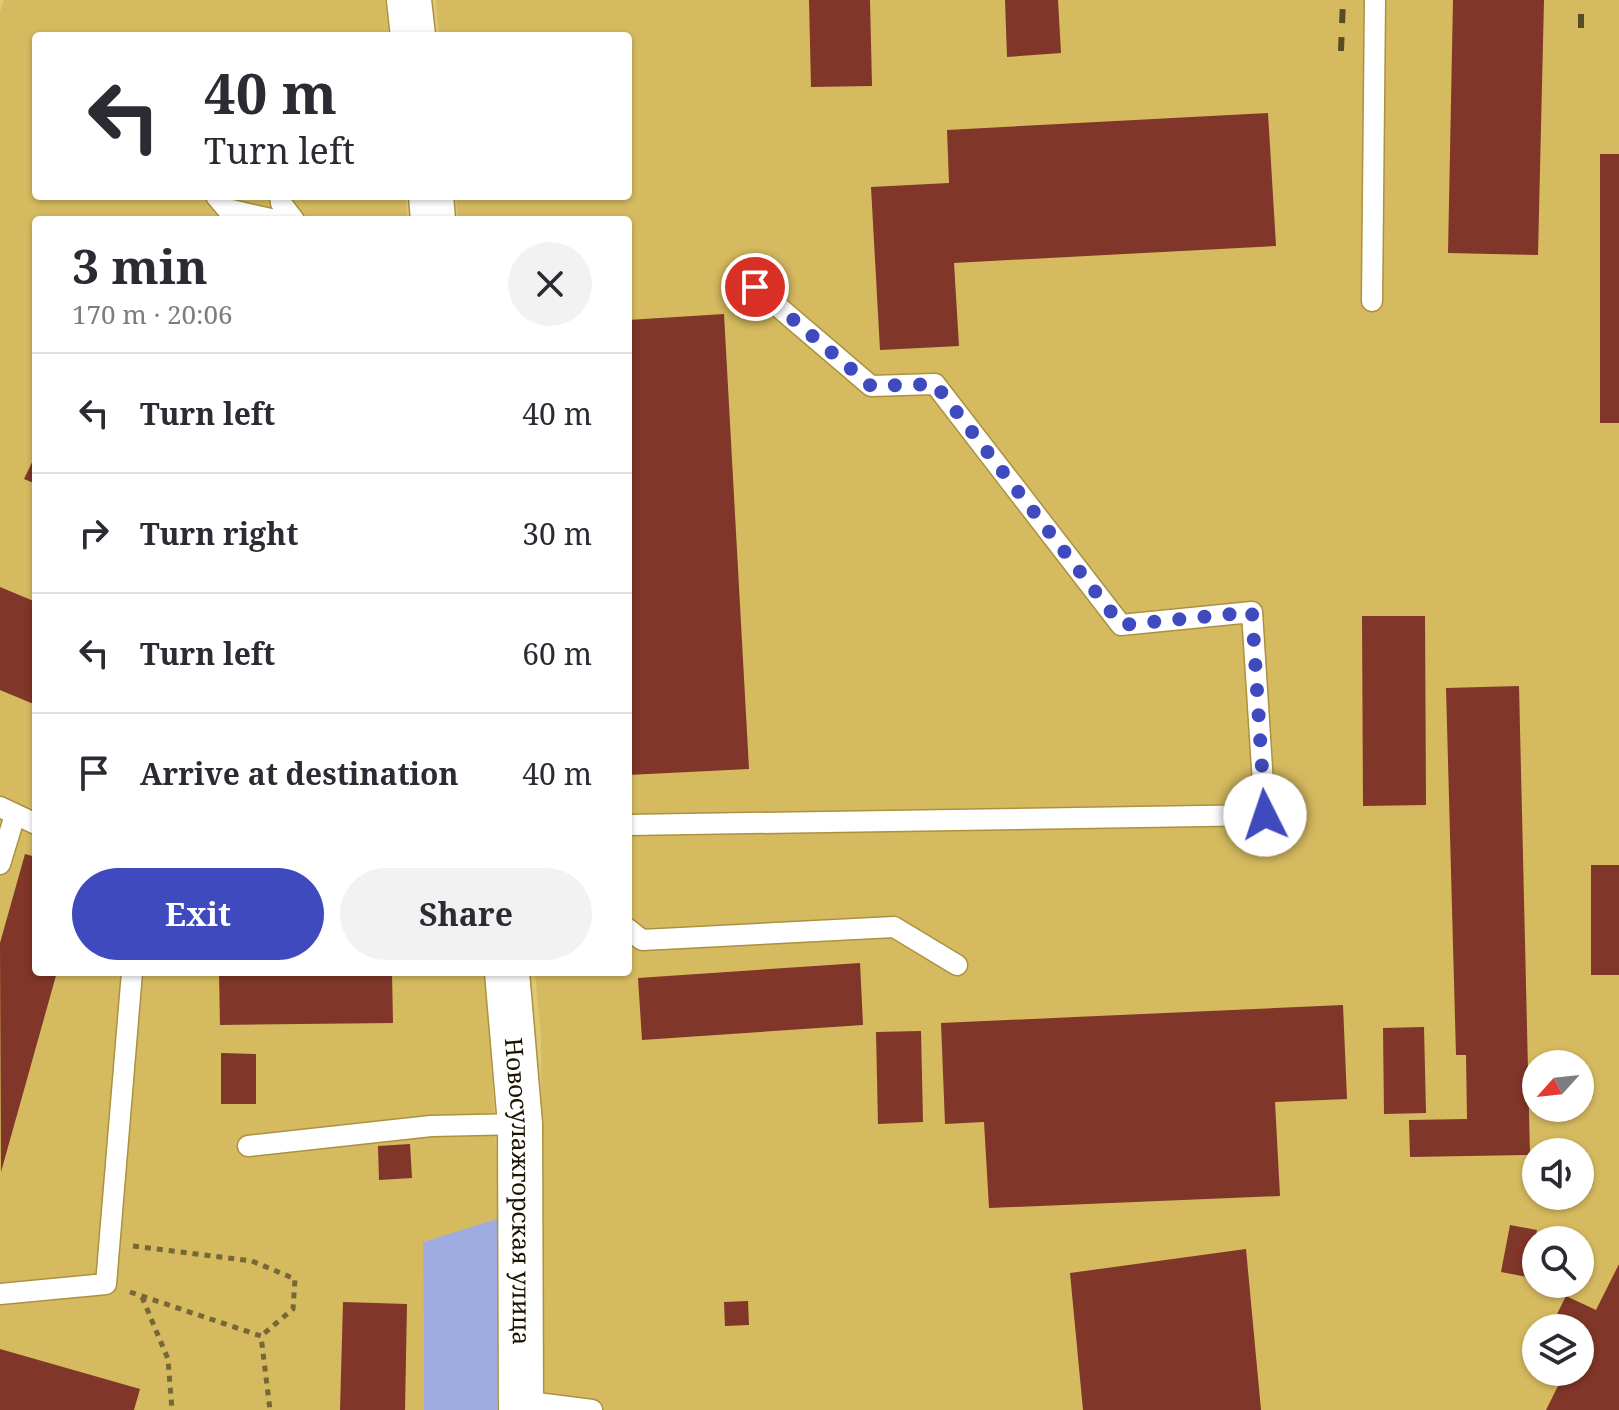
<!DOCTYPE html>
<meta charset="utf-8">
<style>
:root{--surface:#fff;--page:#f2f2f3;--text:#2b2b33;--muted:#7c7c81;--line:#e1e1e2;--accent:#3e4abd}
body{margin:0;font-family:"Noto Serif",serif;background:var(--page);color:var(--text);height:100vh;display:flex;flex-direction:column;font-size:30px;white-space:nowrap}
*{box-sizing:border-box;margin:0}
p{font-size:26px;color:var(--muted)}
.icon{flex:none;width:44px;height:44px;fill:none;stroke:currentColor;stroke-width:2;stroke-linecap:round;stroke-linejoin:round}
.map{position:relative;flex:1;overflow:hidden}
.sheet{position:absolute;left:32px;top:216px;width:600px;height:760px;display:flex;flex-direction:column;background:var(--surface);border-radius:8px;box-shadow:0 2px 6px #0004}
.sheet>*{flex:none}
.banner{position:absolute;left:32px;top:32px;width:600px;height:168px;border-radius:8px;box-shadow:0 2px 6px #0004;background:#fff;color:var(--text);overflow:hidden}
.needle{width:52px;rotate:243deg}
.tools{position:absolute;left:1522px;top:1050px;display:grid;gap:16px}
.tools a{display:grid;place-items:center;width:72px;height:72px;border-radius:50%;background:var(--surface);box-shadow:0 2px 6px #0004;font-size:40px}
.pin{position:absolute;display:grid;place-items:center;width:68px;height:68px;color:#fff;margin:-34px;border:4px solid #fff;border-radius:50%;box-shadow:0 2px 8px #0007}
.me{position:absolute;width:88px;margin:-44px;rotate:356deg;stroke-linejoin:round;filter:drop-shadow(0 0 6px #0008)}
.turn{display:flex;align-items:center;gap:28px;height:168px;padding:0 40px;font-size:36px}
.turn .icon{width:104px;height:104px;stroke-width:2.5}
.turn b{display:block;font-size:56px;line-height:68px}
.round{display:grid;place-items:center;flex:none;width:84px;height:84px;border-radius:42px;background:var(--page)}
.head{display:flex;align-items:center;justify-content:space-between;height:136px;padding:0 40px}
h1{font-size:48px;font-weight:700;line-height:60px}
.cta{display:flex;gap:16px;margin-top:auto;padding:16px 40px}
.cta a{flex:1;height:92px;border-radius:48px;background:var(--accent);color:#fff;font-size:32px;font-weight:700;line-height:92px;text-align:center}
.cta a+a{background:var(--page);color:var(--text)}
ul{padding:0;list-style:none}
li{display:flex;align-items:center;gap:24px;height:120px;padding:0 40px;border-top:2px solid var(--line)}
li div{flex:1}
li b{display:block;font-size:30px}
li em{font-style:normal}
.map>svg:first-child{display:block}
.built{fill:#d5ba5f;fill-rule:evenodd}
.green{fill:#9eace1}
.building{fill:#803628}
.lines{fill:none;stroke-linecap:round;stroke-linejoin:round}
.lane-casing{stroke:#ab9241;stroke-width:23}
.secondary-casing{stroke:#ab9241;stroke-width:47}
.path{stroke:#766736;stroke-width:5;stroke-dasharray:6 6;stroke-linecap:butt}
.lane{stroke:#fff;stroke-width:20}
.secondary{stroke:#fff;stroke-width:44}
.rail{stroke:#584c25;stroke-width:6;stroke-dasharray:14 14;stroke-linecap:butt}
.route{stroke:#3e4abd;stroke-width:14;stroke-dasharray:0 25.2}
.labels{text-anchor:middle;stroke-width:8;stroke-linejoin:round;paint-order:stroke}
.street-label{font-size:24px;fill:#1b1400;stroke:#dfc775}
</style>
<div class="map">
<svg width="1619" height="1410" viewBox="0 0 1619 1410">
<rect width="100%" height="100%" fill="#dfc775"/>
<path class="built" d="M4,0H385L389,36H36V196H405L408,220H36V972H486L500,1218L423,1243L424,1410H0V12Z
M436,0H1619V1410H543L541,1033L535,972H628V220H458L456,196H628V36H439ZM1536,1064H1580V1108H1536ZM1536,1152H1580V1196H1536ZM1536,1240H1580V1284H1536ZM1536,1328H1580V1372H1536Z"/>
<path class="green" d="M500,1218L497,1410H424L423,1242Z"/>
<path class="building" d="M809,0H870L872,86L811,87Z
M1005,0H1058L1061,53L1007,57Z
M1453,0H1544L1538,255L1448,253Z
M1268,113L1276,246L954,263L959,346L880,350L871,187L949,183L947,130Z
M1600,154H1619V423H1600Z
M724,314L749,769L628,775V320Z
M36,454V484L24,479Z
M0,587L36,602V705L0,690Z
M1362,616H1425L1426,805L1363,806Z
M1519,686L1530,1155L1410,1157L1409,1120L1467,1119L1466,1055H1456L1446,688Z
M25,854L36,857V972H57L1,1172L0,943Z
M1591,865H1619V975H1591Z
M860,963L863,1025L642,1040L638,978Z
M219,972H392L393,1023L220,1025Z
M1343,1005L1347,1099L1275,1102L1280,1196L989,1208L984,1122L945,1124L941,1023Z
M1424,1027L1426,1113L1384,1114L1383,1028Z
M921,1031L923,1122L878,1124L876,1032Z
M221,1053L256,1054V1104H221Z
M410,1144L412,1178L379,1180L378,1146Z
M1510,1225L1537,1230L1528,1277L1501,1272Z
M1246,1249L1261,1410H1083L1070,1273Z
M1619,1264V1410H1546L1565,1372H1580V1328H1550L1566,1296L1596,1310Z
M748,1301L749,1325L725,1326L724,1302Z
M343,1302L407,1304L405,1410H340Z
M0,1349L140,1389L134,1410H0Z"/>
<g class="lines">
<g class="lane-casing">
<path id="lane" d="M216,196L227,209L275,220
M280,196L281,203L294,220
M1372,301L1375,0
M0,807L36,824
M628,825L1265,815L1252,612L1121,625L935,384L871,386L755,287
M0,864L15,815
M628,929L642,940L894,927L957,965
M248,1146L431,1126L520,1124
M0,1294L106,1284L132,972
M521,1401L592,1410"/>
</g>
<g class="secondary-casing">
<g id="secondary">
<path d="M409,0L413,36"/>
<path d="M431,196L433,220"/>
<path id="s1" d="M507,972L520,1124L521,1410"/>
</g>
</g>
<path class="path" d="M133,1246L252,1261L295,1279L293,1309L261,1336
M130,1292L261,1336L270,1410
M142,1297L168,1359L172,1410"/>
<use href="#lane" class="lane"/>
<use href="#secondary" class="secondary"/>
<path class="rail" d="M1581,28V0
M1341,51L1343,0"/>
</g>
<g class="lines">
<path class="route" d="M755,287L871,386L935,384L1121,625L1252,612L1265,815"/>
</g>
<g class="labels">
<g class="street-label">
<text dy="8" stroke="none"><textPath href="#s1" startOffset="220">Новосулажгорская улица</textPath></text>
</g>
</g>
</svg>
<div class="tools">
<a><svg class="needle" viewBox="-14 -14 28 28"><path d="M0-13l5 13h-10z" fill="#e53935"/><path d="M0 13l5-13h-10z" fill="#7c7c81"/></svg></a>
<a><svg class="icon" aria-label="sound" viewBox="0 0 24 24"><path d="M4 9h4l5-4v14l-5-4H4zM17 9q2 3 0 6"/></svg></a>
<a><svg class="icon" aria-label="search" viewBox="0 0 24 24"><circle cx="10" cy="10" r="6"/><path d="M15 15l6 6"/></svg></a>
<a><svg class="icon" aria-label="layers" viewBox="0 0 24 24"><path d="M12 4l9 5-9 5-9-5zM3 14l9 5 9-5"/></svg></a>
</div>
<div class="pin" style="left:755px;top:287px;background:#d93025"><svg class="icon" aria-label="arrive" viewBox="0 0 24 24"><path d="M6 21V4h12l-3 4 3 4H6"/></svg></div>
<svg class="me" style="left:1265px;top:815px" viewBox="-20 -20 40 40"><circle r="19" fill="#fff"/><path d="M0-13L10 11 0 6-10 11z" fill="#3e4abd"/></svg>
<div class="banner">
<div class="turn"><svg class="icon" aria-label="left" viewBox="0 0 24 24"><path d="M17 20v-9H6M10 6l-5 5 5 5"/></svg><div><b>40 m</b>Turn left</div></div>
</div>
<section class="sheet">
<div class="head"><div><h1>3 min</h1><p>170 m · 20:06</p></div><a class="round"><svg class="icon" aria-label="close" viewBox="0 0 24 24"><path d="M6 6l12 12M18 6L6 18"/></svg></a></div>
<ul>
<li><svg class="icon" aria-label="left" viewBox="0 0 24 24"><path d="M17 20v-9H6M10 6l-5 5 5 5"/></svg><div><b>Turn left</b></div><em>40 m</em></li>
<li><svg class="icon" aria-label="right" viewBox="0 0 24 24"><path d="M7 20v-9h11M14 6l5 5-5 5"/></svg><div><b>Turn right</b></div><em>30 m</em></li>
<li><svg class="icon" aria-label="left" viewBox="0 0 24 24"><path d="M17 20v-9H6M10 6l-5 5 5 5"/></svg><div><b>Turn left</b></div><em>60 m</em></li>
<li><svg class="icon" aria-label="arrive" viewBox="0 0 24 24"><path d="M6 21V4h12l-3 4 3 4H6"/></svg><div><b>Arrive at destination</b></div><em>40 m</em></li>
</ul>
<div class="cta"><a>Exit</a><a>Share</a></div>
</section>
</div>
